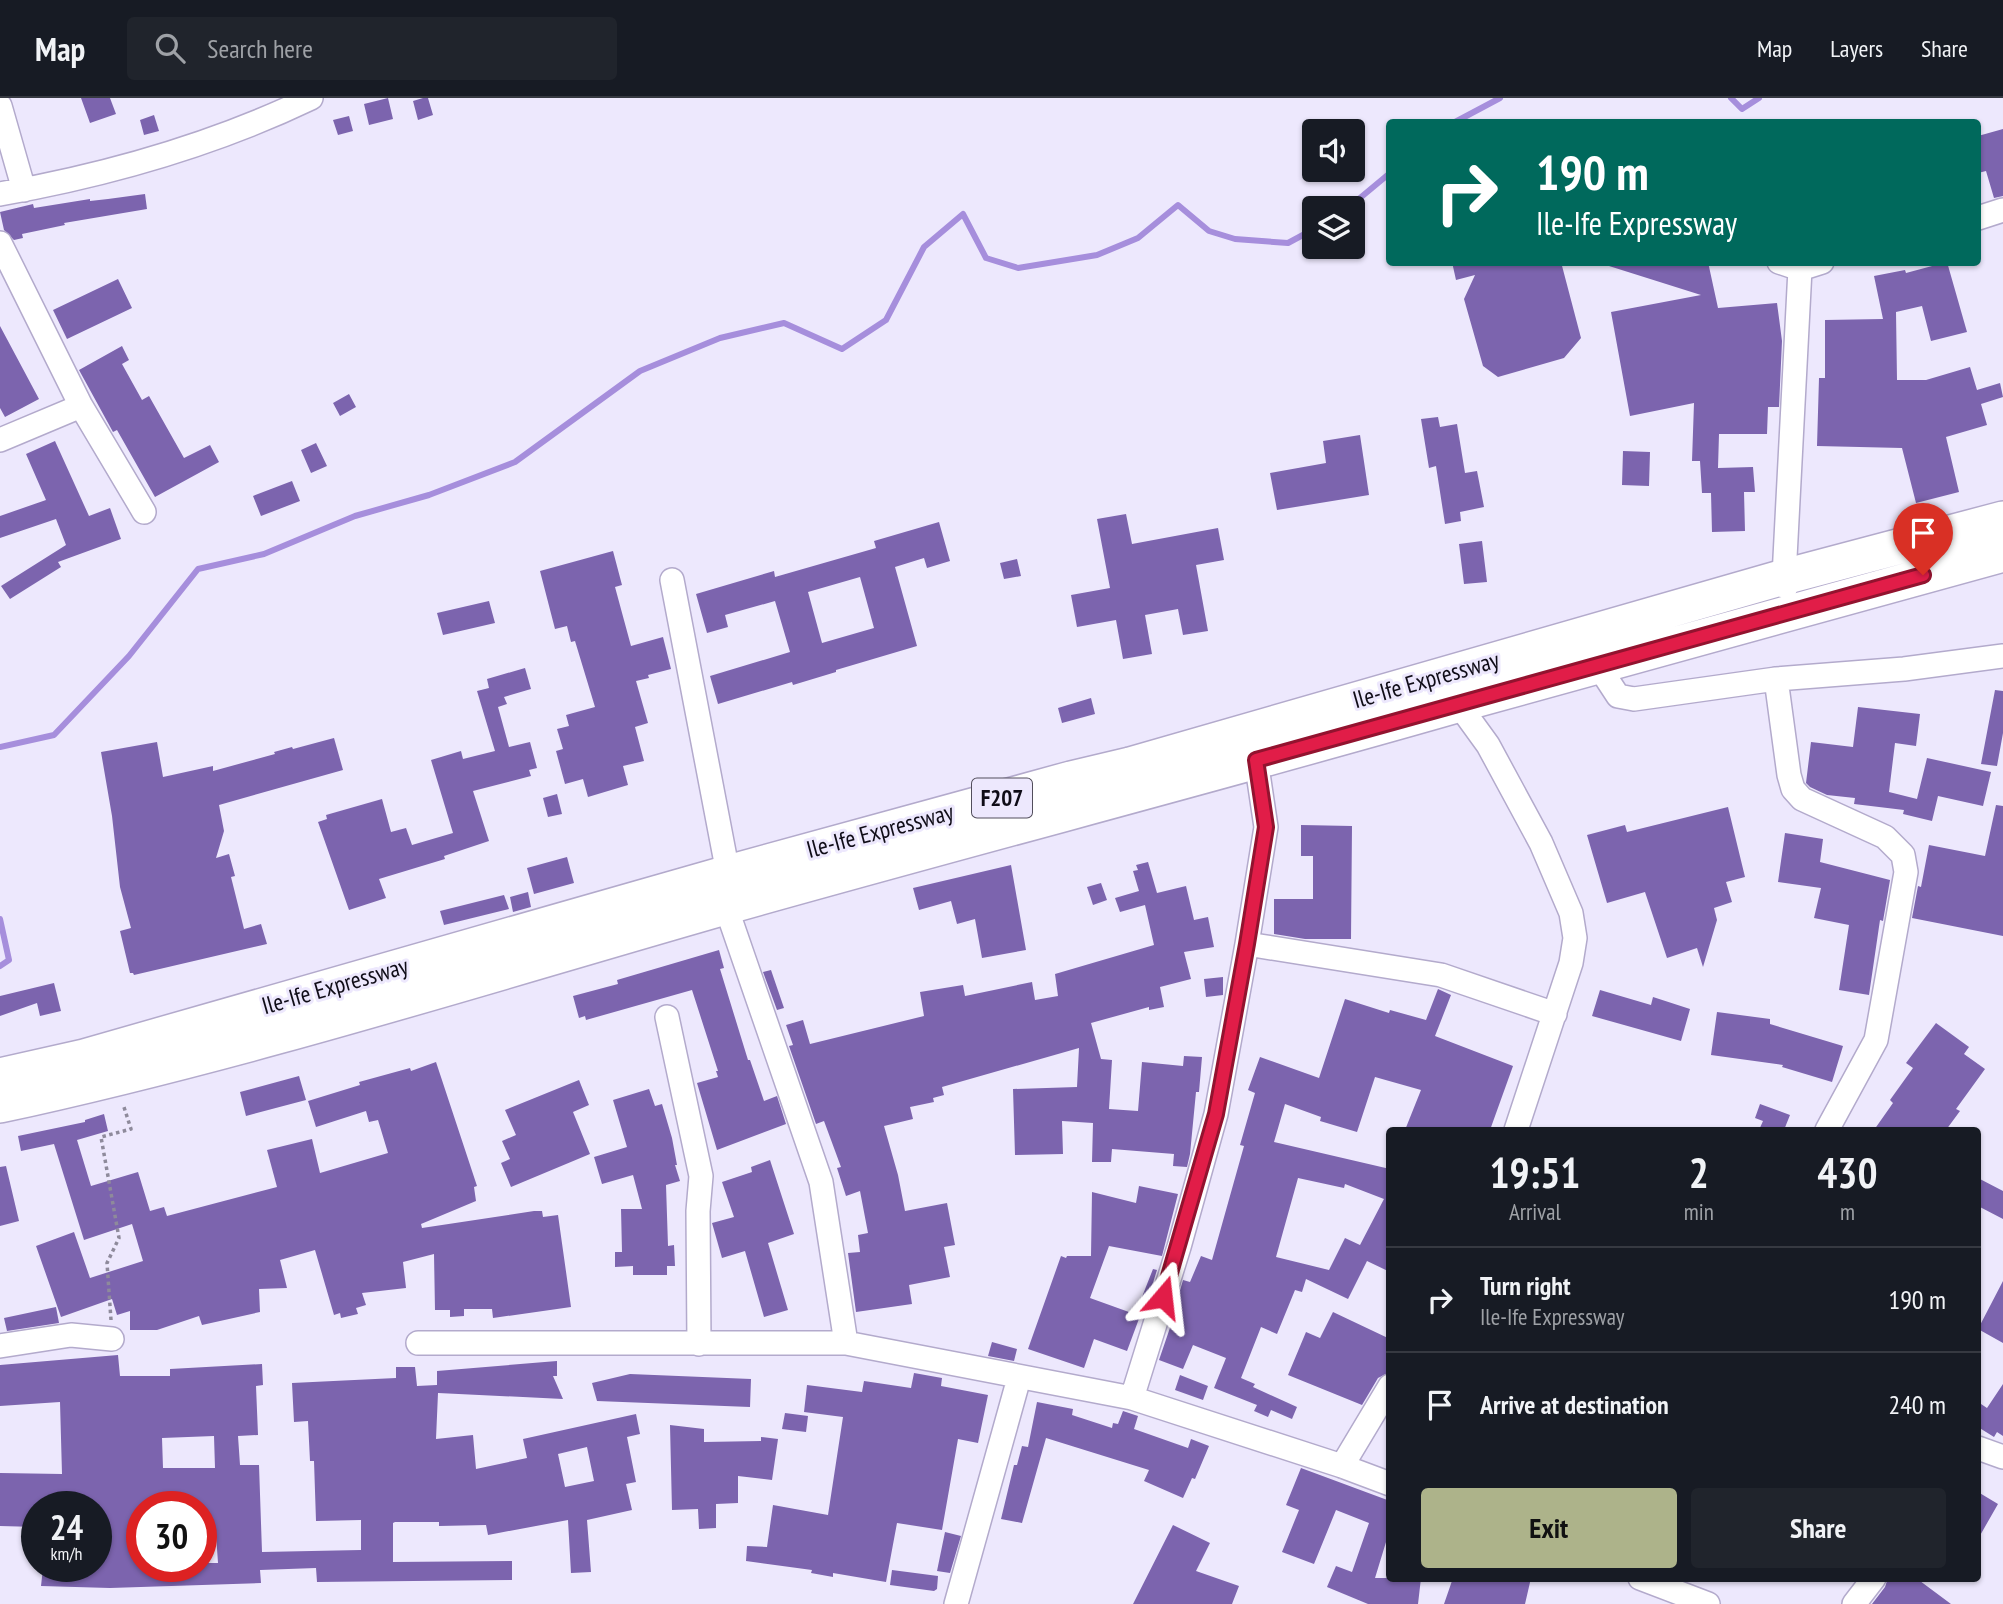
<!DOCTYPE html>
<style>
:root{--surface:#171b24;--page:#20242c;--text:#f1f3f6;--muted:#9ea1a6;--line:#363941;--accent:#adb38a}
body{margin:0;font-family:"PT Sans Narrow",sans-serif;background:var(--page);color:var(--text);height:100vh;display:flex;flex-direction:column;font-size:26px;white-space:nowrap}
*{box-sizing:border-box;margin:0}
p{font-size:23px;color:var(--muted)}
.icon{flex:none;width:38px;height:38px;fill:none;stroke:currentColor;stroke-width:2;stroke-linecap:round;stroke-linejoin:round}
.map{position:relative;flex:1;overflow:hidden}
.drawer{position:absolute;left:1386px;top:1029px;width:595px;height:455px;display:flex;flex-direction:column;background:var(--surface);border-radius:7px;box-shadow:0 2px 5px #0004}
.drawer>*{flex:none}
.top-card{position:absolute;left:1386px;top:21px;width:595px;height:147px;border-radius:7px;box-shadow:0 2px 5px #0004;background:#00695c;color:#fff;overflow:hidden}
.tools{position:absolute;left:1302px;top:21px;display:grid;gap:14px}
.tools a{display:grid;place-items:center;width:63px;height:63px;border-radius:7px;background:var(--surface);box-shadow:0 2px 5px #0004;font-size:35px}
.speed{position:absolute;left:21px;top:1393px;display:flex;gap:14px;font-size:35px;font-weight:700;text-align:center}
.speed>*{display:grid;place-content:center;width:91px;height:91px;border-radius:50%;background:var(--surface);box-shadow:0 2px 5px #0004;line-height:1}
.speed small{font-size:18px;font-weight:400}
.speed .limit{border:10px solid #d22;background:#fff;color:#111}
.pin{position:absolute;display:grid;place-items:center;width:60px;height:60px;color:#fff;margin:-72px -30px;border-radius:50% 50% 50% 0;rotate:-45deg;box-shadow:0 0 7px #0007}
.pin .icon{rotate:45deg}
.me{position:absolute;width:77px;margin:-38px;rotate:17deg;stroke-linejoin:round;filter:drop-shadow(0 0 5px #0008)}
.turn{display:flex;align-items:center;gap:24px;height:147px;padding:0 35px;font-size:32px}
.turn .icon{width:91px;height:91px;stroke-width:2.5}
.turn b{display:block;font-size:49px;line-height:60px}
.eta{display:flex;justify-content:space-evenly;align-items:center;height:119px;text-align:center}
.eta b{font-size:42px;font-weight:600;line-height:49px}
.cta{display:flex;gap:14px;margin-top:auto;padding:14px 35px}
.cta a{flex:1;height:80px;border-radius:7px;background:var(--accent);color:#111;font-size:28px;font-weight:600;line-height:80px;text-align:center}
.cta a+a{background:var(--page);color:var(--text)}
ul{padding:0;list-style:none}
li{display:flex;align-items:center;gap:21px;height:105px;padding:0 35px;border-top:2px solid var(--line)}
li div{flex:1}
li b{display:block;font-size:26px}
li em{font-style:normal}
header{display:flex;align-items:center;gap:42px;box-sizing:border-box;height:98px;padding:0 35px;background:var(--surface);border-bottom:2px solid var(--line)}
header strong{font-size:33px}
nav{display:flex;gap:38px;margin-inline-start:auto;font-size:24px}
.search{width:490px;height:63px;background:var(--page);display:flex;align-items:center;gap:18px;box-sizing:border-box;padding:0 24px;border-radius:7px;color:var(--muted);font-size:26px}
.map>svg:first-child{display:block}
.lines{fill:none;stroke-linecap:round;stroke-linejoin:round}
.stream{stroke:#a68edc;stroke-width:6}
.building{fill:#7c64ae;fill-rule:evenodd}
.minor-casing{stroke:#b3aacc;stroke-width:26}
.primary-casing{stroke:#b3aacc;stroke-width:38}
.path{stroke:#8e8a9b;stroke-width:3.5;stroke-dasharray:3.5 3.5;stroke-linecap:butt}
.minor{stroke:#fff;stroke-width:23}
.primary{stroke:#fff;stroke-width:35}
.route-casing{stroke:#92132f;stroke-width:18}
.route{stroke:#e11d48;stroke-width:12}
.labels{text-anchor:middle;stroke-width:6;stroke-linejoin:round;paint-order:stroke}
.shield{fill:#ede8fd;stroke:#524e5c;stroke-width:2}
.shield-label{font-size:23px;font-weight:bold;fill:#0f0c17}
.street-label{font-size:24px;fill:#0f0c17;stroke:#ede8fd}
</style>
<header>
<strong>Map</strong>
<div class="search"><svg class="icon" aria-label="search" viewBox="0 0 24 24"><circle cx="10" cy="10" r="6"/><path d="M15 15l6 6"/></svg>Search here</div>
<nav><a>Map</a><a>Layers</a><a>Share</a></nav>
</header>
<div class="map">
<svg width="2003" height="1506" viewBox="0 0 2003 1506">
<rect width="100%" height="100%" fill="#ede8fd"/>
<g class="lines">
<path class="stream" d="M1731,0L1742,11L1759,0
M1455,24L1500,0
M1348,110L1390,75
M0,649L54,637L129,558L198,471L264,456L355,418L429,397L515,364L640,273L720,240L784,225L842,251L886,222L924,149L963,116L986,160L1018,170L1097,157L1138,140L1178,107L1209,133L1235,141L1288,145L1314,131
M0,821L9,862L0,868"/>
</g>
<path class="building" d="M81,0H110L116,16L90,25Z
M388,0L393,21L369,27L364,6Z
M423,0H428L433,17L418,22L413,3Z
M154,17L159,33L144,37L140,22Z
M349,18L353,33L338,37L333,22Z
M2003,31V98L1994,100L1986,73L1978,75V38Z
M145,96L147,111L64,125L65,127L22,136L23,140L14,142L4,132L0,114L33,106L34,110L90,101V103L108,101Z
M1452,164H1561L1581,240L1564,260L1498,279L1483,268L1464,201L1475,177L1456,182Z
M1609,164H1708L1718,210L1777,205L1782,243L1779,309H1768L1767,336H1719L1718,370L1753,369L1755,394H1744L1745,433L1712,434L1711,395H1702L1700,363H1692L1694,305L1630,318L1611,214L1701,197L1609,168Z
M1947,164L1967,234L1931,243L1922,208L1896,214L1897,282H1926L1970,269L1977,292L2000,285L2003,299L1981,306L1987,327L1946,339L1959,394L1916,405L1902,350L1817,348L1819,280H1825V222L1883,221L1874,178L1905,172L1906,175Z
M118,181L132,210L67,241L53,212Z
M0,228L39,301L5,319L0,310Z
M122,248L129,262L122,266L142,302L149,298L184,360L210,347L219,364L155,399L117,332L113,334L79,272Z
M349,296L356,309L340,318L333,305Z
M1438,319L1440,329L1457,326L1465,375L1477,373L1484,409L1460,414L1461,423L1445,426L1436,368L1429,370L1421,321Z
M1360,337L1369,397L1277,412L1270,375L1326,365L1323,343Z
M55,343L89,418L110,410L121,441L58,464L61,469L10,501L1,488L66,447L56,421L0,440V418L46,402L26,356Z
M316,345L327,368L311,375L301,352Z
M1623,353L1650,354L1649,388L1622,387Z
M292,383L300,403L261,418L253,398Z
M1126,416L1132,446L1218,430L1224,462L1196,467L1208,533L1183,537L1178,511L1145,517L1152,556L1123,561L1116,522L1077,529L1071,497L1110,490L1097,421Z
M939,424L950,463L927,470L924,460L895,469L917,548L836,572V574L793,587L792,584L718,606L710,578L790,554L775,503L725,517L728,529L707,535L696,496L774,473L775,479L876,450L874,443ZM860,479L874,530L822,545L808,494Z
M1482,443L1487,484L1464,486L1459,446Z
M613,453L622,487L615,489L631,548L663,539L671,571L648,577L649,580L636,583L648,625L635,629L644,663L623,668L628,687L588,699L583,681L565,686L556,653L563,651L557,631L569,628L566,617L595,609L575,543L571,544L567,528L555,531L540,473Z
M1017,461L1021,478L1004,481L1000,465Z
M489,503L495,525L443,537L437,515Z
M525,570L531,591L504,599L507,606L498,609L509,649L530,644L537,670L529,672L531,678L473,693L489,743L444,758L445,761L379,781L386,800L349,812L318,724L327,721L326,717L382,701L391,734L406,730L412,747L453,735L431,662L461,653L463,661L495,653L477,593L489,590L487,581Z
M1995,592L2003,593V635L1997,668L1981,666Z
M1091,600L1095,616L1062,625L1058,610Z
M1858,609L1920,616L1916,648L1895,645L1889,694L1917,701L1927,660L1991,674L1983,708L1938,698L1932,723L1903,716L1904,712L1854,706L1855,700L1827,697L1810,689L1806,685L1811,644L1853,649Z
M334,640L343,672L219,707L224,733L216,760L229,756L235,778L231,779L244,831L261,826L267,846L134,877L133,875H130L120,833L131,830L120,789L112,718L101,654L157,644L163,679L213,668V673L275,656L274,654L292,649L293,651Z
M557,696L562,716L548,719L543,700Z
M1996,707L2003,708V838L1912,820L1918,788L1921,789L1929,747L1985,758Z
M1728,709L1745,779L1726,784L1732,804L1714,810L1717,822L1703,869L1697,850L1667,860L1645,794L1607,805L1587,737L1625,727L1627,734Z
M1301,727L1352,728L1351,841H1305L1274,836V801H1313V758H1301Z
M1785,735L1823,741L1820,764L1890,782L1883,823L1880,822L1869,897L1839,892L1849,827L1814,820L1821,790L1778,784Z
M567,759L574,785L534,796L527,770Z
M1148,764L1157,795L1186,788L1194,822L1208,819L1214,849L1184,854L1191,881L1160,889L1164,909L1149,912V909L1091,925L1101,961L1112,962L1109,1011L1138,1013L1142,964L1183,968L1184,958L1202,959L1199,994H1196L1190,1056L1187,1069L1173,1068L1174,1056L1112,1051L1111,1064H1092L1093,1025L1062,1023L1063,1056L1015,1057L1013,991L1077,989L1079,950L942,989L944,997L933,1000L934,1004L910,1009L913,1021L884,1028L898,1077L905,1113L947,1105L955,1147L944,1149L950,1179L909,1187L912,1206L856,1214L848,1155L860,1154L858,1137L868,1135L860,1093L846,1098L837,1070L841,1069L824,1023L816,1026L789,948L793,947L786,927L803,922L810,946L924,918L920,894L963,887L965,898L1032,884L1035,902L1058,898L1055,876L1154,847L1145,807L1120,814L1115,800L1139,793L1133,773L1138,772L1136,767Z
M1011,767L1026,852L982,860L975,821L957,826L951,803L919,812L913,790Z
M1101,785L1107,802L1093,807L1087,789Z
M528,794L531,809L513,814L510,799Z
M504,797L509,811L444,827L440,813Z
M719,852L724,870L720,871L748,962H750L764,1003L777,998L786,1026L717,1052L697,985L718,979L716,973H718L692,892L586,922L585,918L579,920L573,898L618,886L617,882Z
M771,872L784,910L777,912L763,874Z
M1223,879V897L1206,899L1204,881Z
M54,885L61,913L40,918L37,905L0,918V898Z
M1438,891L1451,897L1435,938L1513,968L1490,1032H1405L1421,992L1375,979L1357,1034L1320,1023L1321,1019L1285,1006L1274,1044L1390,1071V1174L1367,1163L1348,1201L1306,1181L1302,1194L1295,1192L1277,1236L1261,1229L1241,1280L1255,1286L1253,1289L1297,1309L1292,1321L1271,1312L1268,1319L1254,1313L1257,1307L1214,1290L1226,1260L1193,1247L1183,1271L1159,1262L1174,1218L1173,1217L1183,1182L1190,1184L1201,1158L1212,1162L1244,1048L1240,1047L1255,995L1248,992L1260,959L1319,980L1345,901L1389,915L1390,912L1426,922ZM1298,1080L1344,1090L1345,1086L1384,1101L1360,1147L1345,1140L1329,1172L1276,1159Z
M1600,892L1651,907L1653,899L1690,911L1681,943L1592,918Z
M1717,914L1770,921V926L1843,948L1832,984L1782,969L1783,967L1711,957Z
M1936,925L1969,949L1964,956L1985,971L1956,1011L1960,1013L1946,1032H1874L1893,1005L1890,1002L1913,970L1906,965Z
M436,964L477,1088L474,1089L476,1103L421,1126L422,1130L534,1113H542L543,1119L558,1117L571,1209L493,1220L492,1211H464V1218L450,1219V1212H435L434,1156L403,1164L406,1190L362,1195L366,1207L356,1210L358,1216L341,1220L340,1215L334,1217L315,1152L280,1162L287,1190L259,1191L260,1214L202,1227L199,1218L157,1232H130V1213L117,1217L112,1201L61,1219L36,1148L74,1134L90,1180L143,1163L132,1126L84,1142L54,1046L21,1053L18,1038L85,1024V1022L104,1016L108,1033L77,1042L91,1088L138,1074L150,1113L164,1109L167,1118L277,1089L267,1052L312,1041L320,1075L388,1055L378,1022L369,1024L366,1013L316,1029L308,1003L360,987L359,984L410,970L411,973Z
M299,978L306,1002L246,1018L240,994Z
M579,982L589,1007L573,1014L590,1056L511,1089L501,1065L510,1061L502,1043L516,1037L505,1012Z
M649,991L655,1008L662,1006L672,1040L677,1067H675L680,1083L666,1087L668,1148L674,1147L675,1168H667V1177H633V1168L615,1169V1154H622L621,1111H642L633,1077L602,1086L594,1059L627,1049L613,1002Z
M1760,1006L1790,1017L1784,1032H1759L1763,1023L1755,1020Z
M770,1062L794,1136L768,1145L788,1212L764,1219L745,1153L722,1160L712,1125L734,1119L722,1084L752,1074L751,1069Z
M6,1068L19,1123L0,1128V1069Z
M1978,1080L2003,1093V1121L1978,1108Z
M1139,1088L1178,1096L1162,1158L1109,1148L1090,1200L1140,1218L1127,1253L1094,1241L1084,1270L1028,1251L1061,1158L1066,1160L1067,1158H1091L1092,1094L1136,1105Z
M1153,1171L1157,1172L1146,1207L1140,1204Z
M2003,1183V1245L1978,1231Z
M56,1209L59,1225L7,1233L4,1220Z
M1333,1214L1390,1241V1274L1378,1280L1362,1307L1288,1277L1306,1234L1320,1240Z
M992,1244L1017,1251L1014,1263L988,1258Z
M118,1257L120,1278H170V1271L262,1266L263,1287L256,1288L258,1337L238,1338L240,1367H259L262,1454L361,1452V1422L316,1423L314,1363H310L308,1323L294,1324L292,1285L396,1280V1269H415L417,1288L437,1287V1273L557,1263V1278H553L563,1301L438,1295L436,1341L473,1337L476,1371L527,1360L523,1341L636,1316L640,1336L627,1339L636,1384L626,1386L632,1412L587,1422L591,1474L571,1475L568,1422L488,1437L486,1427L439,1428V1424H395L393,1425V1464L512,1463V1482L317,1484L316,1470L260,1472L261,1485L110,1490L41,1488L43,1470L86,1472V1468H96V1409H37V1429L0,1428V1375L62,1376L60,1304L0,1308V1267ZM214,1338L215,1370H163L162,1340ZM587,1349L594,1383L565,1389L558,1356ZM142,1409H201V1436H216L218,1465H201V1468H142Z
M914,1275L942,1280L941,1288L988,1297L978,1345L958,1341L942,1432L897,1425L886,1484L833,1475V1479L811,1475L812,1472L746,1463L747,1448L767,1449L773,1407L828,1417L843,1319L804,1314L807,1287L862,1294L864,1283L911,1290Z
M630,1276L751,1281L750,1309L597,1303L592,1285Z
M1180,1277L1208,1288L1203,1302L1175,1292Z
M2003,1286V1338L1997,1334L1994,1339L1978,1329V1304L1987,1310Z
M1037,1304L1073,1311L1072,1317L1112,1330L1113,1325L1118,1326L1123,1313L1138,1318L1134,1331L1188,1350L1191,1341L1209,1348L1195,1381L1192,1380L1183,1400L1144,1383L1149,1372L1046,1340L1022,1425L1001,1421L1014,1367H1017L1022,1348L1028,1349Z
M785,1315L808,1318L806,1334L782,1331Z
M670,1327L704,1331V1344L761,1343V1339L778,1341L772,1382L738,1378V1405L716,1406V1430L699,1431L698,1411L672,1412Z
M1301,1370L1390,1403V1431L1375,1480H1421L1418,1506H1368L1327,1489L1336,1468L1352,1474L1369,1425L1336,1412L1314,1466L1282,1454L1299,1412L1286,1407Z
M1978,1394L1998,1406L1978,1441Z
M1173,1427L1210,1445L1196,1473L1239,1488L1232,1506H1133Z
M945,1434L961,1438L950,1475L937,1473Z
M892,1472L938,1478L937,1491L934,1493L890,1487Z
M1453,1480H1531L1525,1506H1444Z
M1888,1480H1916L1951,1506H1872L1885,1489Z"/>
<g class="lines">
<g class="minor-casing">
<path id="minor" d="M0,8L24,92
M0,96C107,77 213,47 311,0
M1978,120L2003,112
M0,145L81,308L144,414
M1779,164L1800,171L1822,164
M0,342L81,308
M672,482L728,775
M1786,489L1784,479L1800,171
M1597,566L1618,598L1634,601L1776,581L1904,571L2003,558
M1776,581L1789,677L1793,691L1802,701L1885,739L1903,757L1906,774L1876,942L1827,1032
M1459,607L1488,647L1541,745L1571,815L1575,840L1571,865L1516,1032
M726,809L821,1084L846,1245
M1247,846L1441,877L1555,916
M667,919L701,1078L698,1113L699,1246
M418,1245H846L1132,1300L1342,1368L1390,1386
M0,1248L71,1237L112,1241
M1132,1300L1179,1149L1216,1016L1247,846L1266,729L1256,662
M1978,1350L2003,1359
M1342,1368L1390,1288
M1640,1480L1708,1506
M956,1506L1019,1280
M1854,1506L1874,1480"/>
</g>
<g class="primary-casing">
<path id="primary" d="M0,978L84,959L728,775L1071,681L1130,667L1784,479L2003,421
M0,1007C245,954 484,878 725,809C969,740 1216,676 1460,606C1641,555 1822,505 2003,456"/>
</g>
<path class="path" d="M111,1222L107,1165L119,1140L101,1039L131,1031L123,1006"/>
<use href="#minor" class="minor"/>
<use href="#primary" class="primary"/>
</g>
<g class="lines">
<g class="route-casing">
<path id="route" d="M1163,1199L1216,1016L1247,846L1266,729L1256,662L1923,477"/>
</g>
<use href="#route" class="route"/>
</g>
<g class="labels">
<rect class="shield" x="972" y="680.5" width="60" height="39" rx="5"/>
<g class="shield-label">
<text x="1002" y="708">F207</text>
</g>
<g class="street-label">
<text transform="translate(1426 582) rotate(-16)" y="8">Ile-Ife Expressway</text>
<text transform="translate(880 733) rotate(-15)" y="8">Ile-Ife Expressway</text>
<text transform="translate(335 888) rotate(-16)" y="8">Ile-Ife Expressway</text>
</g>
</g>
</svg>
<div class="tools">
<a><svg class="icon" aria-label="sound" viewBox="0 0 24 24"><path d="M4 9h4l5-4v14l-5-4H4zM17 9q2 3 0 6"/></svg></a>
<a><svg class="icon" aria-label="layers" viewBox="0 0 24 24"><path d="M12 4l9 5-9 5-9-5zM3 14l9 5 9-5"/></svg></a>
</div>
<div class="speed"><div>24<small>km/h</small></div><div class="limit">30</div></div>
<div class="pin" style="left:1923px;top:477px;background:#d93025"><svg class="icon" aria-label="arrive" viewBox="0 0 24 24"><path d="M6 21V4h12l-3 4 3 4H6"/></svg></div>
<svg class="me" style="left:1163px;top:1199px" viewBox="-20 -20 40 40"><path d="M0-17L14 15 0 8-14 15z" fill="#e11d48" stroke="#fff" stroke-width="4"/></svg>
<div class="top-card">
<div class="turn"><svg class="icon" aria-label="right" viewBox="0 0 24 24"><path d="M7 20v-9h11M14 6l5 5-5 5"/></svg><div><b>190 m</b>Ile-Ife Expressway</div></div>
</div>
<section class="drawer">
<div class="eta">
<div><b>19:51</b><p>Arrival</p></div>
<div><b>2</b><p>min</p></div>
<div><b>430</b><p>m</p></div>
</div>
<ul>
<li><svg class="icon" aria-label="right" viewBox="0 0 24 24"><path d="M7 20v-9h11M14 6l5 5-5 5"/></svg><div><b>Turn right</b><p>Ile-Ife Expressway</p></div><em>190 m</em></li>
<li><svg class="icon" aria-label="arrive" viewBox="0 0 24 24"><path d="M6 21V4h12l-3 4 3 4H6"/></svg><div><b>Arrive at destination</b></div><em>240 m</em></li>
</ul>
<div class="cta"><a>Exit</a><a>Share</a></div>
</section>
</div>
